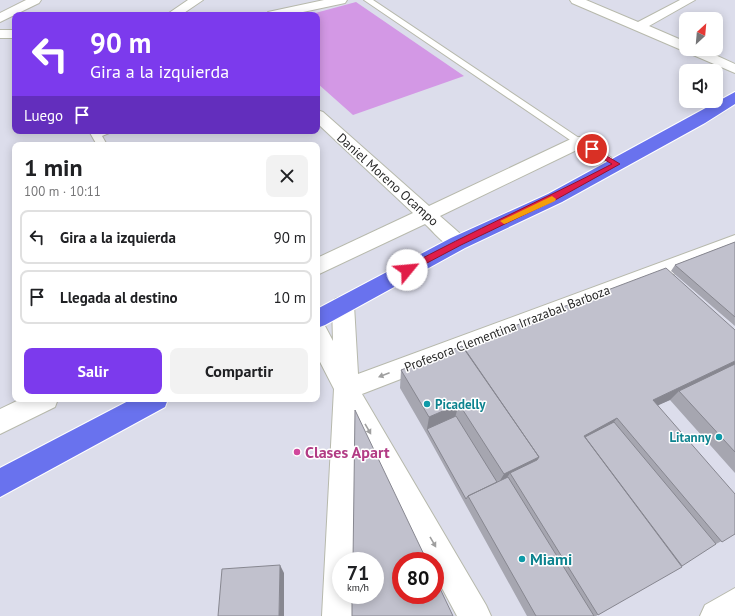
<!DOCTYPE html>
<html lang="es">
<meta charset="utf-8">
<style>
:root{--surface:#fff;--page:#f2f2f2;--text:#202124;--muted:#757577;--line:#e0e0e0;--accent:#7c3aed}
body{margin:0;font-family:"PT Sans",sans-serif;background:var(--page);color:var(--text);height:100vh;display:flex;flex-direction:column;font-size:15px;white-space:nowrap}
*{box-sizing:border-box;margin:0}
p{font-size:13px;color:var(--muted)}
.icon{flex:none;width:22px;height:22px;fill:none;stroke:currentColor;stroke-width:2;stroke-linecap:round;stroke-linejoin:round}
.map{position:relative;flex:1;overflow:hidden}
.details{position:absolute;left:12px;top:142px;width:308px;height:260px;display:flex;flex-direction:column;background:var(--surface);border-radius:8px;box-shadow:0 2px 10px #0003}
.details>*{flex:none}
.banner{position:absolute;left:12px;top:12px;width:308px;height:122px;border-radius:8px;box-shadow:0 2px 10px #0003;background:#7c3aed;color:#fff;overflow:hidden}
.needle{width:26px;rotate:26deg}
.fabs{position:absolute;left:679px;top:12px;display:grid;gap:8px}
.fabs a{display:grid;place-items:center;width:44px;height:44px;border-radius:8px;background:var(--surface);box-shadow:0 2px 10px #0003;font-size:20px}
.speed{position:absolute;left:332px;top:552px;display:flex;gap:8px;font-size:20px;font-weight:700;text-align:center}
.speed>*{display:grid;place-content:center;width:52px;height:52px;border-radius:50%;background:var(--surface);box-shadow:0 2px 10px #0003;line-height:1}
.speed small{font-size:10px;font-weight:400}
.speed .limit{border:6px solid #d22;background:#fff;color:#111}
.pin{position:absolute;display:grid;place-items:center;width:34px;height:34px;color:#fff;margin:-17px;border:2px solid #fff;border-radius:50%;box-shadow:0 1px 4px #0007}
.me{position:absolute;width:44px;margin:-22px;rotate:62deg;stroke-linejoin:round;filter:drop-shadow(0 0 3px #0008)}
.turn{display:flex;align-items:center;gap:14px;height:84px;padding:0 12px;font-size:18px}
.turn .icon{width:52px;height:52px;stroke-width:2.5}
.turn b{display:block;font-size:28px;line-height:34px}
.then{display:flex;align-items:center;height:38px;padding:0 12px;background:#0003;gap:8px;font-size:15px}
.round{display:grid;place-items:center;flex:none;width:42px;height:42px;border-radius:8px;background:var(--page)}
.overview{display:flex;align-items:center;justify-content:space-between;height:68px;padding:0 12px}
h1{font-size:24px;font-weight:600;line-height:30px}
.action{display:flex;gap:8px;margin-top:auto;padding:8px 12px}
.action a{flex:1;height:46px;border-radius:8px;background:var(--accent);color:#fff;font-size:16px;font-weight:600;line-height:46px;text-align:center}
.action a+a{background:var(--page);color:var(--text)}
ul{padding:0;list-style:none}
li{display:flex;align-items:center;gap:12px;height:54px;margin:0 8px 6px;padding:0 4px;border:2px solid var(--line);border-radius:8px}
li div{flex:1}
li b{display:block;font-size:15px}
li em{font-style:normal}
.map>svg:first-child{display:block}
.pitch{fill:#d398e5}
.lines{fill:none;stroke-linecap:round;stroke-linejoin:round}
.service-casing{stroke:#b7b9ac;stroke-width:2}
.minor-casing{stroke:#b7b9ac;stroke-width:2}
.trunk-casing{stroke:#fff;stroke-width:2}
.service{fill:#fff;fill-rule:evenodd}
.minor{fill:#fff;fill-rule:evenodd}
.trunk{fill:#6972ee;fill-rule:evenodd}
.wall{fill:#a6a6b0}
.shaded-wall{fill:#878790}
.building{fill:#c1c1cd;stroke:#878790}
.oneway{fill:#9f9f9f}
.route{fill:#e11d48;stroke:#92132f}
.slow{fill:#f59e0b}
.culture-dot{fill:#0f9aa8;stroke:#fff;stroke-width:1.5}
.hotel-dot{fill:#d1479c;stroke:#fff;stroke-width:1.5}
.labels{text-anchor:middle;stroke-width:3;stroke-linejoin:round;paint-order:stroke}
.street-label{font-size:13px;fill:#292929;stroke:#fff}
.culture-label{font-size:13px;font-weight:bold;fill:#0d838f;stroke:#fff;text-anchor:start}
.near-hotel-label{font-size:16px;font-weight:bold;fill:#b23c85;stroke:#fff;text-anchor:start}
.near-culture-label{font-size:16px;font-weight:bold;fill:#0d838f;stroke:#fff;text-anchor:start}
</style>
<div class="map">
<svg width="735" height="616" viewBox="0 0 735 616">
<rect width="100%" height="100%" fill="#dcddeb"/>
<path class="pitch" d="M356,2L464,76L353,115L317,83V15H308Z"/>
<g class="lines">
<g class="service-casing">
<path id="service" d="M364,0H373L582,140L622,164L621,166H613L576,144Z
M89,131H114L102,136L107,145H97Z"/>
</g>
<g class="minor-casing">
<path id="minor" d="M26,0H41L39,3L0,22V13Z
M188,0H203L181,15H166Z
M324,0H347L345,3L289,15H266L268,12Z
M570,0H586L638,22L680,0H695L649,26L686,42V49H702L735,64V73L572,3Z
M0,30H15V38H0Z
M317,110L323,112L429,206L573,138L579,137L585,138L587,142L585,146L440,216L465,238L468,243L465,248C449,253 436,234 425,224L317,275V258L413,213L317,123Z
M735,235V250L362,394L486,605L491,616H457L435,575V561H427L357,434L355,561H341V595H354V616H322L334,389L317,356V324L325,326L333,341L332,305L335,299L343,296L351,299L354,305L358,374Z
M21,399H58L55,407L0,434V409Z
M735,588V616H700L705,605Z"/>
</g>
<g class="trunk-casing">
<path id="trunk" d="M735,92V104L705,123L562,202L465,248L325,325L317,328V309L451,238L548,194Z
M132,399H168L165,407L0,497V468Z"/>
</g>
<use href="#service" class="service"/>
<use href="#minor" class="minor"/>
<use href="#trunk" class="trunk"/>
</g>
<path class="wall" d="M735,242V326L671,271L675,265Z
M735,330V473L670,400L658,405L735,534L716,544L596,616H527L426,433L400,388L401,370L464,348Z"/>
<path class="shaded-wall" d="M735,361V369L679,391L670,400L641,413L653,400Z
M459,404L454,421L427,429L429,417Z
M617,418L607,431L574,448L584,436Z
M539,457L529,472L510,473L503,484H498L504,474Z
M280,565L284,573V616H279Z"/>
<path class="building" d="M735,242V317L675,265Z
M666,268L735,330V361L653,400L735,494V534L722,542L617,418L584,436L682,567L598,615L510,473L537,460L539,457L464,348L531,319Z
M462,346L539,457L504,474L459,404L429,417L401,370Z
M735,364V452L679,391Z
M355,410L427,561H401V595H435V578L453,616H352V595H375V561H353Z
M456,416L497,482L468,496L466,499L427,429Z
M614,422L716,544L682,566L585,437Z
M508,477L594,616H536L468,496Z
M280,565L279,616H218L222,569Z"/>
<defs><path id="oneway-solid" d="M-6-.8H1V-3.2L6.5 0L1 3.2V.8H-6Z"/></defs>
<g class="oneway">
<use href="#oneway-solid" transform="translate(384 375) rotate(159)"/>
<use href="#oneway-solid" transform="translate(368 429) rotate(60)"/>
<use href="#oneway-solid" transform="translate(433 542) rotate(60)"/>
</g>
<path class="route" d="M592,147L620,164L557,199L461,245L410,272H404V268C472,231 543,200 612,164L589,151V148Z"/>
<path class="slow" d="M552,196L556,199L555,201L507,223L504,224L500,221Z"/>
<g class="culture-dot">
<circle cx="427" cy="404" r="4"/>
<circle cx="719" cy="437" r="4"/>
<circle cx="522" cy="559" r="4"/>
</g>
<circle class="hotel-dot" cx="297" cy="452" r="4"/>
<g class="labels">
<g class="street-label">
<text transform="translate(388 179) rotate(42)" y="5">Daniel Moreno Ocampo</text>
<text transform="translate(507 328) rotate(-21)" y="5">Profesora Clementina Irrazabal Barboza</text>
</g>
<g class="culture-label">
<text x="435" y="409">Picadelly</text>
<text x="711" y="442" text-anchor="end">Litanny</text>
</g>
<g class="near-hotel-label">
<text x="305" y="458">Clases Apart</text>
</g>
<g class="near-culture-label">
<text x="530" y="565">Miami</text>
</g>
</g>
</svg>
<div class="fabs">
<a><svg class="needle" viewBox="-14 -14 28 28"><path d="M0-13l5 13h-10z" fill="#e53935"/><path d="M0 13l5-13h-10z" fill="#757577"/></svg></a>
<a><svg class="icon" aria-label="sound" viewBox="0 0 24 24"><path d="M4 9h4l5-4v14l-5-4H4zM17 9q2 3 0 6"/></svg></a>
</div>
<div class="speed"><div>71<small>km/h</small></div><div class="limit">80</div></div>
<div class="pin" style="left:592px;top:149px;background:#d93025"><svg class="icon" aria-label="arrive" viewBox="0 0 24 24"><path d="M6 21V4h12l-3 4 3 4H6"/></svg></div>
<svg class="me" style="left:407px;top:270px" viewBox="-20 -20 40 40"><circle r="19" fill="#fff"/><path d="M0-13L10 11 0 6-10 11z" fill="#e11d48"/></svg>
<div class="banner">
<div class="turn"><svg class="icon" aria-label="left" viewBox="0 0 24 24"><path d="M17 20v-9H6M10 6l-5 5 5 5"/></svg><div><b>90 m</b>Gira a la izquierda</div></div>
<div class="then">Luego<svg class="icon" aria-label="arrive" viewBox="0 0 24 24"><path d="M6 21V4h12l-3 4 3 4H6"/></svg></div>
</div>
<section class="details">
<div class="overview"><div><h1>1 min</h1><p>100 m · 10:11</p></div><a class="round"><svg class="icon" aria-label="close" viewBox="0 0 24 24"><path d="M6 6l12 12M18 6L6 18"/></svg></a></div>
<ul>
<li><svg class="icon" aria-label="left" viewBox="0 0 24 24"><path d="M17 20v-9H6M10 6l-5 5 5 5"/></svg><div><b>Gira a la izquierda</b></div><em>90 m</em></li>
<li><svg class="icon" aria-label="arrive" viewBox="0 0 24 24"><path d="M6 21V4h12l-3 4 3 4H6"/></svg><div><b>Llegada al destino</b></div><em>10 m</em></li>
</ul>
<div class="action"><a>Salir</a><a>Compartir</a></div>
</section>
</div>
